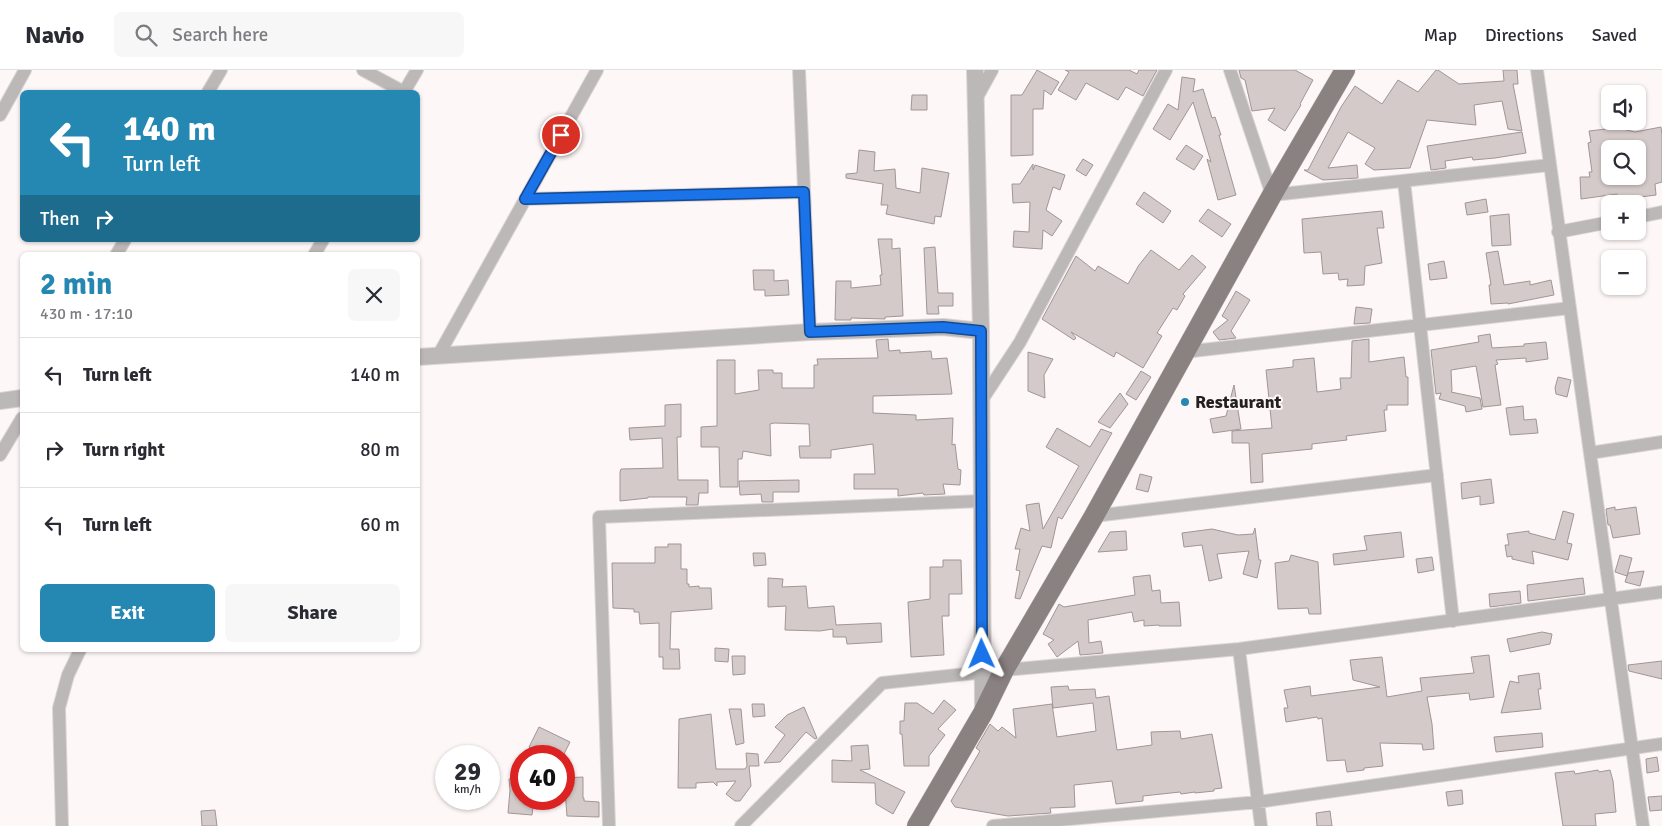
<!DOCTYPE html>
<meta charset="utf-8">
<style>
:root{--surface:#fff;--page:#f7f7f7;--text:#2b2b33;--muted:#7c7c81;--line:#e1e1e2;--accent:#2588b2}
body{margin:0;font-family:Signika,sans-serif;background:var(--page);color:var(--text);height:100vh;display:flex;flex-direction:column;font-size:19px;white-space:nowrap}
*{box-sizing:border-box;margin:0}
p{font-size:16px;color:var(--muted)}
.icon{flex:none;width:28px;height:28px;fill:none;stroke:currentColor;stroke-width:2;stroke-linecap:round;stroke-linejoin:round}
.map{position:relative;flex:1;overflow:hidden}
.panel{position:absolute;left:20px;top:182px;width:400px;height:400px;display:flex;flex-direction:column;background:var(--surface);border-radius:8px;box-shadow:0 1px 4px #0004}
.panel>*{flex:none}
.hud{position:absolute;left:20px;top:20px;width:400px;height:152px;border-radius:8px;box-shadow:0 1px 4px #0004;background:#2588b2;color:#fff;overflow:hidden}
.tools{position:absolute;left:1601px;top:15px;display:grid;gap:10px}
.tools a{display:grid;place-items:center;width:45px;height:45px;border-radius:8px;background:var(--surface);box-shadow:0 1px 4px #0004;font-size:25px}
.speed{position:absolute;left:435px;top:675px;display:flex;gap:10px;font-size:25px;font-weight:700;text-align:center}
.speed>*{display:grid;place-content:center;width:65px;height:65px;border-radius:50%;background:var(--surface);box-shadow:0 1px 4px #0004;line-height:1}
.speed small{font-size:12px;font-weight:400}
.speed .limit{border:8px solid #d22;background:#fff;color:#111}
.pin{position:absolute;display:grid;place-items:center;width:42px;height:42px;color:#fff;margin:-21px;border:2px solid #fff;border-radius:50%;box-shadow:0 1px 5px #0007}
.me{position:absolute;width:55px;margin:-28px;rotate:359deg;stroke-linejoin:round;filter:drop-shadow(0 0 4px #0008)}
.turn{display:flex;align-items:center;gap:18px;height:105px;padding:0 20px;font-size:22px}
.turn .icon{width:65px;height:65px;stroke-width:2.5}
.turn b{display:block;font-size:35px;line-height:42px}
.then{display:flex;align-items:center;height:48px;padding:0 20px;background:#0003;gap:10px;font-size:19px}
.round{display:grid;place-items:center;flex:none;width:52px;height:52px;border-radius:8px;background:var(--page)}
.headline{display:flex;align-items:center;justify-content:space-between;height:85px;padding:0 20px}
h1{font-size:30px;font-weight:700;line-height:38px;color:var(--accent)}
.primary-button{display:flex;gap:10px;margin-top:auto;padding:10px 20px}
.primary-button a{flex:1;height:58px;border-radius:8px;background:var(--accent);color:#fff;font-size:20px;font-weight:700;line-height:58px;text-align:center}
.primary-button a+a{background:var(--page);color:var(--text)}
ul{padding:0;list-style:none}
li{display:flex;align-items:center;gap:15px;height:75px;padding:0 20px;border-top:1px solid var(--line)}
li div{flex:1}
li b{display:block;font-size:19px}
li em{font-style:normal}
header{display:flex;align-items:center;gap:30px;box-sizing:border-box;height:70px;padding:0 25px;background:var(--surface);border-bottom:1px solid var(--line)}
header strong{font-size:24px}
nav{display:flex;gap:28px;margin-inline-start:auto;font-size:18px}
.search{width:350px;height:45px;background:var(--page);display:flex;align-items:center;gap:12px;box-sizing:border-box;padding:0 18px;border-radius:8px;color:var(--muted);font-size:19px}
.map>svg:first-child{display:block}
.building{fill:#d5caca;stroke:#a09696;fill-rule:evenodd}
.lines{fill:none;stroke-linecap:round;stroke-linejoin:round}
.minor-casing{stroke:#dbd5d5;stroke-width:14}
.tertiary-casing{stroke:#dbd5d5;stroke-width:18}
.primary-casing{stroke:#dbd5d5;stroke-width:21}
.minor{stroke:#bdb8b8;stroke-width:12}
.tertiary{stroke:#bdb8b8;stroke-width:16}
.primary{stroke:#8a8281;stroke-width:20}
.route-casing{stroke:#114b97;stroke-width:12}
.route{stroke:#1a73e8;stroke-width:9}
.poi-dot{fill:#2588b2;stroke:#fef7f7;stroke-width:2}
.labels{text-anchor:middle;stroke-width:4;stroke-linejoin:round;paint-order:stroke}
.poi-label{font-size:18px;font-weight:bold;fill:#242020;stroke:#fef7f7;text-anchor:start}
</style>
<header>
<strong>Navio</strong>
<div class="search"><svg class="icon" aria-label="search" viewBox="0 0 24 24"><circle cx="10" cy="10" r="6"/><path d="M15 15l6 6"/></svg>Search here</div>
<nav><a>Map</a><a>Directions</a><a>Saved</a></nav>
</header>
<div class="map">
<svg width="1662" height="756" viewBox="0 0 1662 756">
<rect width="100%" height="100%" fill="#fef7f7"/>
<path class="building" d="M1037,0L1059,12L1051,25L1044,20L1043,39H1033V85L1011,86V25H1022Z
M1065,0H1129L1137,4L1139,0H1157L1143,26L1126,17L1118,30L1086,13L1076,30L1058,20L1069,2Z
M1239,0H1295L1313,10L1300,34L1301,35L1285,61L1268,50L1275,38L1252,41L1245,10L1241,8Z
M1436,0H1438L1459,14L1504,11L1503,0H1517L1518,14H1513L1522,61L1508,59L1502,31L1474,35L1476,55L1427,50L1410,98L1374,100L1365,94L1375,78L1348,62L1328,98L1357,95L1358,108L1323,110L1304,100H1308L1341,37L1355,16L1382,34L1398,10L1418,22Z
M1182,7L1195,9L1193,22L1203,19L1212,48L1215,47L1221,65H1219L1236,125L1218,130L1207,89L1211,92L1193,32L1170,70L1153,59L1168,34L1178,40Z
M912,25H927V40H911Z
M1614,57L1635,62L1661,57L1662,65V112L1655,114L1656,125L1618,130L1617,124L1581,129L1580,107H1590L1589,102H1592L1588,73L1591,72L1589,61L1614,58ZM1609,79H1638V106H1610Z
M1522,62L1526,83L1495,88L1473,90L1472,87L1445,91L1446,98L1431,100L1427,76Z
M1186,75L1203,86L1194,100L1176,89Z
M859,80L875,82L874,101L895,99L896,118L920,123L922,98L949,103L941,147L935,146L934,154L886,144L888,135H881L883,114L846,108V104L857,103Z
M1083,89L1093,95L1086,106L1076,100Z
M1033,94V100L1035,95L1065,105L1060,120L1053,117L1046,140L1062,151L1052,166L1043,160L1042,179L1013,177L1014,161L1029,162L1030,132L1013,133L1012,114H1020Z
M1144,122L1171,141L1163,153L1136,134Z
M1486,129L1488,142L1467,145L1465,133Z
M1208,139L1231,154L1222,167L1199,151Z
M1382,141L1384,158H1377L1382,193L1365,196L1364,215L1347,216L1348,209L1339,210L1338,203L1323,204L1321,182L1304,183L1302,149Z
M1509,144L1511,175L1492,176L1490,146Z
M878,169H892V179L900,178L903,246L885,247V249L851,248V250H835L836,211H851V218L881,215L880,205H882Z
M935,177L938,223H953V236H938L939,244H927L924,178Z
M1151,180L1179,200L1192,185L1206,197L1183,224L1185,226L1177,240L1173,238L1157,263L1162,266L1143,298L1116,282L1114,287L1071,262L1076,268L1074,270L1042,249L1076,186L1095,201L1098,196L1128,214L1139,195Z
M1498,181L1504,215L1530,211V215L1551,210L1554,225L1508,234V233L1491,234L1489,215H1491L1486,183Z
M1444,191L1447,208L1430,210L1428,194Z
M753,200H774V211L788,210L789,225L765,226V220H754Z
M1236,221L1250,230L1231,261L1236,268L1219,270L1213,262L1228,250L1222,246Z
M1356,237L1372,239L1370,253L1354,254Z
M1490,264L1492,278L1524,276V274L1546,272L1548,289L1526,292V288L1496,290L1498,294L1495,295L1501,335L1483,337L1476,296L1451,300L1452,321L1451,322L1480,328L1482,339L1466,342L1465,336L1439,329L1441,323L1436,324L1431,280L1479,272L1478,266Z
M888,269L889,281L900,280V283L931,281L932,289L947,288L952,324L873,326V343L916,345V350L953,348L952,375L955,374L958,399L961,400L960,415L943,414L945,424L924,425L923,423L898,426V419H854V404H875L873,374L831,380V388H800L799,376H810L809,354L774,353L770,354L771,386L743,381L742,389H738V417H720L719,377H701V357L717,356V290H735V324L759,320L758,300H773V303H782V318H814V295H818L817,289L878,288L876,270Z
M1369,269V292L1404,287L1406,307H1408V335H1387V340H1384L1386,361L1346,366L1347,370L1312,374V379L1262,384L1263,412L1251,413L1249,373H1232V361L1272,358L1266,300L1293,297V290L1314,288L1317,322L1341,319L1340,308H1351L1352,271Z
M1028,282L1053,289L1044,305L1045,328L1028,321Z
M1141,301L1151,307L1136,330L1126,324Z
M1558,307L1571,310L1567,327L1556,324L1555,318Z
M1234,315L1241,359L1213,363L1210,349L1226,346Z
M1120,323L1128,334L1110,358L1098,352Z
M681,334V367H677L678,410H708V423H699L698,435H686L687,427H648V428L620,431V402L621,399L663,398L662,368L630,370L629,358L665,356V335Z
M1523,336L1524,350L1536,349L1538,363L1510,365L1506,338Z
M1057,358L1090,377L1101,359L1112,363L1062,449L1058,447L1051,478L1042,476L1020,529L1015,528L1020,501L1016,500L1020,479H1015L1021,458L1030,461L1026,435L1039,433L1043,459L1079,396L1046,377Z
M1140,404L1152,407L1148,422L1136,419Z
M1491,409L1494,433L1480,435V426L1462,429L1461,413Z
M799,410V422H773V432H762L761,424L740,425L739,411Z
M1615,437V440L1636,437L1640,464L1613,468L1610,455H1608L1606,439Z
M1563,441L1574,444L1567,473L1572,474L1568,490L1532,481L1534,494L1512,489V486L1507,487L1505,475H1509L1507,464L1529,461V463L1555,470Z
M1255,458L1259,490H1261L1257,508L1243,504L1249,481L1217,484L1222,508L1209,511L1202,475L1184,477L1182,463L1212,459L1238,465L1253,464Z
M1126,461L1127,480L1098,482L1110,462Z
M1401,462L1404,487L1334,495L1333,484L1367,480L1364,466Z
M668,474H681V499H687V514H689V517L699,516V518H711L712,539L671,542L670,579H679L680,599H663V587H659V553L640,554L639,542H634V539L613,538L612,493H655V477H668Z
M753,483H765L766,495L754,496Z
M1291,485L1318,492L1321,544H1309L1308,538L1278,539L1275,493L1289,491Z
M1620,485L1632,488L1627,506L1615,502Z
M1432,487L1434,500L1418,503L1416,489Z
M943,490H961L962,524H949V546H942L944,585L911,587L908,532L930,529V497H943Z
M1644,501L1640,516L1625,512L1628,503Z
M1150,505L1152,521L1160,520L1161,533L1179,532L1181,556H1159V555L1144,556V550L1134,552L1132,542L1088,550L1089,573L1101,571L1103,583L1080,585L1078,571L1057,587L1048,574L1054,570L1043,564L1059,534L1064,537L1135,525L1133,507Z
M768,508L783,509L782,517L806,516L808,538L834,536L836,555L881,553L882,572L847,574L846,567H833V559L820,561L785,560L786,536L768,537Z
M1583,508L1585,524L1528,531L1527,515Z
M1520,521L1521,533L1490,537L1489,524Z
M1542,562L1552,564L1550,574L1510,582L1507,569Z
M715,578L729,579L728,592L715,591Z
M1489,585L1494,627L1470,630L1469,623L1427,627L1432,654L1434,679L1423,680L1422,674L1380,673L1383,696L1364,698V700L1347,702L1345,690L1327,691L1322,648L1318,649L1317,647L1286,652L1284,638H1288L1284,620L1310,616L1311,626L1380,617L1353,610L1350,590L1382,587L1387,627L1422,621L1420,608L1474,603L1471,587Z
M732,586H745V604L733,605Z
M1662,591V609L1629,601L1628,595Z
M1539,603L1541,619H1538L1541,639L1501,643L1510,611L1519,613L1518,606Z
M1068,616L1069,620L1095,619L1096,628L1109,626L1117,680L1152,675L1151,662L1180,661L1181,669L1212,664L1222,718L1214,719V721L1195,723V722L1181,724L1180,722L1143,726V731L1116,734L1112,711L1074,715L1075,737L1050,738L1051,743L1008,746L955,737L951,731L980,681L976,678L990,654L998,661L1002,657L1016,668L1013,639L1052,634L1057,667L1096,661L1093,633L1053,638L1051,617Z
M944,630L956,640L938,659L945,665L929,686V696H904L902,664H900V651H904L905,633H917L933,644Z
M752,634H764L765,646L753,647Z
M804,637L817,668L815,669L806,662L780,692L764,693L785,665L775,657L787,645Z
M729,639H741L744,673L736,675Z
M711,644L716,699H745L747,696L746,683L758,684L759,696H749L751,716L740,731H735L726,724L736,711L717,712V716L713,712L696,713V718H678L679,649Z
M539,657L570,672L563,686H547L529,677Z
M1542,663L1543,677L1496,682L1494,667Z
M868,675L870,699L860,700L905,722L893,744L876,734L875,713L832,712V690L852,691L851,676Z
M1657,687L1659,701L1647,703L1646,689Z
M513,695H521V729L534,731L532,745L508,743L510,720L509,709H511Z
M1598,700L1599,702L1610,700L1613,711L1616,742L1595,744L1596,756H1563L1555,703L1574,701L1575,704Z
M583,707V728H584V731L599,732V747L567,746L564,708Z
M1462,720L1463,734L1448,736L1446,722Z
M1662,726V740L1650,741L1648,727Z
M215,740L217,756H202L201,741Z
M1330,741L1332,756H1317L1316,743Z"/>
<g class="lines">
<g class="minor-casing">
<path id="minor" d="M363,0L404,22
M799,0L810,262
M1230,0L1272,125L1550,95
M1537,0L1590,383L1643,756
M208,22L221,0
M404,22L417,0
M976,29L992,0
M0,45L25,0
M1404,111L1453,551
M525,129L804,122
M1638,147L1662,142
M1558,162L1610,152
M116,185L125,170
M314,185L323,170
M1184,282L1570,238
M438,286L597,0
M980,333L1020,272L1166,0
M1590,383L1662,372
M0,385L22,348
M1094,446L1437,405
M1239,579L1261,756
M62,756L59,638L68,605L80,580
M609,756L599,447L981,431
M741,756L882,613L1004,600L1239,579L1662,522
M993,756L1258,732L1662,674"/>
</g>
<g class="tertiary-casing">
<path id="tertiary" d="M975,0L981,261L983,643
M418,287L810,262L943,257L981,261
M0,331L22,328"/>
</g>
<g class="primary-casing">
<path id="primary" d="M917,756L983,643L1004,600L1094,446L1272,125L1345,0"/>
</g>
<use href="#minor" class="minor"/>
<use href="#tertiary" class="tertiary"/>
<use href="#primary" class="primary"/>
</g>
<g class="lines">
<g class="route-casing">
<path id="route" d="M561,65L525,129L804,122L810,262L943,257L981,261L982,584"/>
</g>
<use href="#route" class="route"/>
</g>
<circle class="poi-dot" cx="1185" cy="332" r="5"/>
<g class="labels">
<g class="poi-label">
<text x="1195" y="338">Restaurant</text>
</g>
</g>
</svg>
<div class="tools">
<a><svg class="icon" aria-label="sound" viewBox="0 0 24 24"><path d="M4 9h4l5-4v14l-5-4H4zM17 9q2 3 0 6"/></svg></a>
<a><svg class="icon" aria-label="search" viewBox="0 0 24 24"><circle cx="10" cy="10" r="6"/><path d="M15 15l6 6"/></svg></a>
<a>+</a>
<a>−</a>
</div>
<div class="speed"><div>29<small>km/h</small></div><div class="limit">40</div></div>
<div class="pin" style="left:561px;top:65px;background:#d93025"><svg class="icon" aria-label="arrive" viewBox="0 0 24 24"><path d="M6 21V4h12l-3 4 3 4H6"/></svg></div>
<svg class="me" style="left:982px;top:584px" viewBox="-20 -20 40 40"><path d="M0-17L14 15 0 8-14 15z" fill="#1a73e8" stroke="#fff" stroke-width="4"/></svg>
<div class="hud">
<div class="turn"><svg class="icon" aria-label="left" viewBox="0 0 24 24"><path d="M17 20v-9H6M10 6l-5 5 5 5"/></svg><div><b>140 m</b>Turn left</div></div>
<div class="then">Then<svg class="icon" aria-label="right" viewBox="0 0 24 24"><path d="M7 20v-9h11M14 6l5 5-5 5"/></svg></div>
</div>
<section class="panel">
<div class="headline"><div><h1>2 min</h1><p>430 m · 17:10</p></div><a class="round"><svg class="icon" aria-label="close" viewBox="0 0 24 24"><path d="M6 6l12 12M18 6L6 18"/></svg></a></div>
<ul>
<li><svg class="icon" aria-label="left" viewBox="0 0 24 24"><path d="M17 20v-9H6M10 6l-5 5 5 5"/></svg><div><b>Turn left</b></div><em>140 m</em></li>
<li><svg class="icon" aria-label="right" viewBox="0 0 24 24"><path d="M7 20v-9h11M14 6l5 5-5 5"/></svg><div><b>Turn right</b></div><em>80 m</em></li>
<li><svg class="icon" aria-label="left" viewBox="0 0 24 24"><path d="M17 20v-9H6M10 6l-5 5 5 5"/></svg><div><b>Turn left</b></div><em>60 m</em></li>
</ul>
<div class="primary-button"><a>Exit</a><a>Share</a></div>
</section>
</div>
